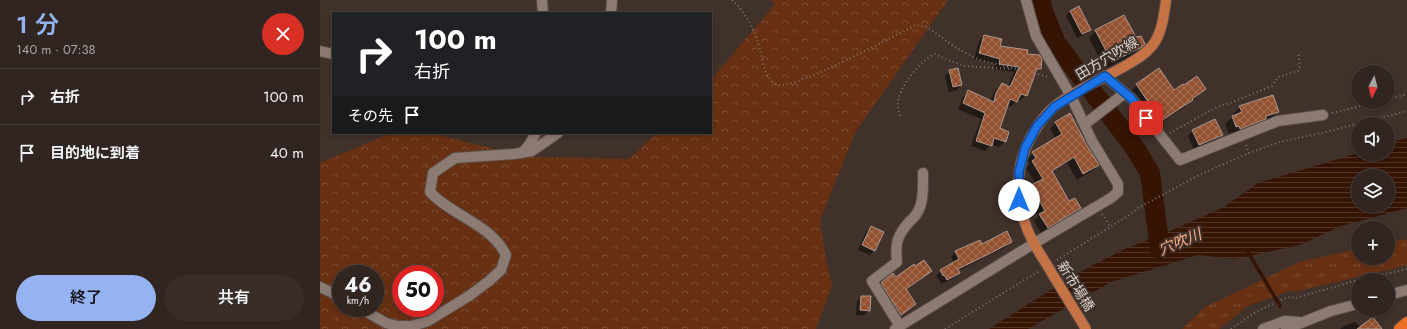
<!DOCTYPE html>
<html lang="ja">
<meta charset="utf-8">
<style>
:root{--surface:#302520;--page:#382d29;--text:#f1f3f6;--muted:#a8a5a5;--line:#4b423e;--accent:#95b2f1}
body{margin:0;font-family:Jost,"Noto Sans JP",sans-serif;background:var(--page);color:var(--text);height:100vh;display:flex;flex-direction:column;font-size:15px;white-space:nowrap}
*{box-sizing:border-box;margin:0}
p{font-size:13px;color:var(--muted)}
.icon{flex:none;width:22px;height:22px;fill:none;stroke:currentColor;stroke-width:2;stroke-linecap:round;stroke-linejoin:round}
.map{position:relative;flex:1;overflow:hidden}
.panel{display:flex;flex-direction:column;background:var(--surface);width:320px}
.panel>*{flex:none}
.guide{position:absolute;left:12px;top:12px;width:380px;height:122px;border-radius:0px;box-shadow:0 2px 6px #0003,0 0 0 1px var(--line);background:#202124;color:#fff;overflow:hidden}
.needle{width:26px;rotate:187deg}
.fabs{position:absolute;left:1031px;top:65px;display:grid;gap:8px}
.fabs a{display:grid;place-items:center;width:44px;height:44px;border-radius:50%;background:var(--surface);box-shadow:0 2px 6px #0003,0 0 0 1px var(--line);font-size:20px}
.speed{position:absolute;left:12px;top:265px;display:flex;gap:8px;font-size:20px;font-weight:700;text-align:center}
.speed>*{display:grid;place-content:center;width:52px;height:52px;border-radius:50%;background:var(--surface);box-shadow:0 2px 6px #0003,0 0 0 1px var(--line);line-height:1}
.speed small{font-size:10px;font-weight:400}
.speed .limit{border:6px solid #d22;background:#fff;color:#111}
.pin{position:absolute;display:grid;place-items:center;width:34px;height:34px;color:#fff;margin:-17px;border-radius:8px;box-shadow:0 2px 6px #0006}
.me{position:absolute;width:44px;margin:-22px;rotate:0deg;stroke-linejoin:round;filter:drop-shadow(0 0 3px #0008)}
.turn{display:flex;align-items:center;gap:14px;height:84px;padding:0 16px;font-size:18px}
.turn .icon{width:52px;height:52px;stroke-width:2.5}
.turn b{display:block;font-size:28px;line-height:34px}
.then{display:flex;align-items:center;height:38px;padding:0 16px;background:#0003;gap:8px;font-size:15px}
.round{display:grid;place-items:center;flex:none;width:42px;height:42px;border-radius:21px;background:var(--page)}
.head{display:flex;align-items:center;justify-content:space-between;height:68px;padding:0 16px}
h1{font-size:24px;font-weight:600;line-height:30px;color:var(--accent)}
.action{display:flex;gap:8px;margin-top:auto;padding:8px 16px}
.action a{flex:1;height:46px;border-radius:24px;background:var(--accent);color:#111;font-size:16px;font-weight:600;line-height:46px;text-align:center}
.action a+a{background:var(--page);color:var(--text)}
ul{padding:0;list-style:none}
li{display:flex;align-items:center;gap:12px;height:56px;padding:0 16px;border-top:1px solid var(--line)}
li div{flex:1}
li b{display:block;font-size:15px}
li em{font-style:normal}
main{display:flex;flex:1;min-height:0}
.map>svg:first-child{display:block}
.grass{fill:url(#grass-tufts)}
.forest{fill:url(#forest-crowns);fill-rule:evenodd}
.water{fill:url(#water-rules);fill-rule:evenodd}
.shadow{fill:#0007}
.lines{fill:none;stroke-linecap:round;stroke-linejoin:round}
.stream{stroke:#361404;stroke-width:3.5}
.river{stroke:#361404;stroke-width:20}
.building{fill:url(#building-cross-hatch);stroke:#aa9890}
.minor-casing{stroke:#594d47;stroke-width:12}
.major-casing{stroke:#594d47;stroke-width:12}
.highway-casing{stroke:#594d47;stroke-width:14}
.path{stroke:#81756f;stroke-width:2;stroke-dasharray:1 3;stroke-linecap:butt}
.minor{stroke:#8c7b73;stroke-width:10}
.major{stroke:#c57345;stroke-width:10}
.highway{stroke:#eb6e27;stroke-width:12}
.major-bridge-casing{stroke:#594d47;stroke-width:12;stroke-linecap:butt}
.major-bridge{stroke:#c57345;stroke-width:10}
.route-casing{stroke:#114b97;stroke-width:10}
.route{stroke:#1a73e8;stroke-width:7}
.labels{text-anchor:middle;stroke-width:4;stroke-linejoin:round;paint-order:stroke}
.street-label{font-size:14px;fill:#dcd3ce;stroke:#40312a}
.water-label{font-size:15px;font-style:italic;fill:#fbae89;stroke:#40312a}
</style>
<main>
<section class="panel">
<div class="head"><div><h1>1 分</h1><p>140 m · 07:38</p></div><a class="round" style="background:#d93025;color:#fff"><svg class="icon" aria-label="close" viewBox="0 0 24 24"><path d="M6 6l12 12M18 6L6 18"/></svg></a></div>
<ul>
<li><svg class="icon" aria-label="right" viewBox="0 0 24 24"><path d="M7 20v-9h11M14 6l5 5-5 5"/></svg><div><b>右折</b></div><em>100 m</em></li>
<li><svg class="icon" aria-label="arrive" viewBox="0 0 24 24"><path d="M6 21V4h12l-3 4 3 4H6"/></svg><div><b>目的地に到着</b></div><em>40 m</em></li>
</ul>
<div class="action"><a>終了</a><a>共有</a></div>
</section>
<div class="map">
<svg width="1087" height="329" viewBox="0 0 1087 329">
<defs>
<pattern id="grass-tufts" width="24" height="20" patternUnits="userSpaceOnUse"><rect width="24" height="20" fill="#683013"/><path d="M3 7l-1-3M5 7V3M7 7l1-3M15 17l-1-3M17 17v-4M19 17l1-3" fill="none" stroke="#7d4d34"/></pattern>
<pattern id="forest-crowns" width="20" height="18" patternUnits="userSpaceOnUse"><rect width="20" height="18" fill="#683013"/><path d="M2 6a3 3 0 1 1 6 0M12 15a3 3 0 1 1 6 0" fill="none" stroke="#7d4d34"/></pattern>
<pattern id="water-rules" width="6" height="5" patternUnits="userSpaceOnUse"><rect width="6" height="5" fill="#361404"/><path d="M0 2.5h6" fill="none" stroke="#523527"/></pattern>
<pattern id="building-cross-hatch" width="8" height="8" patternUnits="userSpaceOnUse"><rect width="8" height="8" fill="#945231"/><path d="M0 0l8 8M0 8l8-8" fill="none" stroke="#a77257"/></pattern>
</defs>
<rect width="100%" height="100%" fill="#40312a"/>
<path class="grass" d="M1087,239V265L975,292L969,291L928,306L899,329H862L885,307L979,262L1038,249V258H1068V243Z"/>
<path class="forest" d="M450,0H628L536,131L500,220L506,261L512,285L496,329H0V163L71,133H110L207,157L309,159L337,133H391V80L455,4ZM21,274H55V308H21ZM81,274H115V308H81Z"/>
<path class="water" d="M1087,138V208L1021,226L980,245L915,259L878,255L791,282L708,329H669L756,274L805,249L850,231L904,207L938,183L1038,153V154H1068V143ZM1038,176H1068V206H1038Z"/>
<path class="shadow" d="M750,12L770,29L765,34L757,38L746,16Z
M776,31L815,38L824,44L814,54L785,69L769,38Z
M664,36L679,47L706,55L720,69L714,75L706,95L700,101L697,100L691,107L687,105L678,129L688,132L685,142L679,147L671,144L665,151L651,146L661,119L638,109L643,97L649,92L670,101L676,89L682,84L688,87L694,72L674,69L675,64L654,59L659,41Z
M839,70L854,91L885,89L865,107L833,127L810,92L817,85Z
M630,71L641,85L637,90L629,92L625,76Z
M920,107L957,112L950,119L942,121L938,125L913,135L912,132L909,134L905,124L914,116L913,114Z
M895,121L902,135L897,140L874,150L868,136L872,131Z
M736,122L766,145L778,165L772,171L757,180L747,163L732,172L748,203L760,208L753,214L721,233L714,221L718,217L705,192L716,184L706,168L710,164L706,159L713,153L736,139L730,129Z
M551,227L554,250L550,255L538,250L546,232Z
M691,242L686,247L638,271L639,273L634,278L622,284L616,276L621,271L634,263L631,257L636,252L662,245Z
M595,267L611,271L586,290L595,304L576,319L557,288L561,283L575,278Z
M542,297L549,310L544,315H536L537,301Z
M1035,322L1041,327L1061,329H1020L1026,325Z"/>
<g class="lines">
<path class="stream" d="M928,252L960,306"/>
<path class="river" d="M721,0L722,9L736,43L815,148L830,173L840,249"/>
</g>
<path class="building" d="M759,6L771,30L762,34L750,11Z
M804,15L816,37L821,36L825,44L822,47L792,62L775,30Z
M664,35L682,39L680,46L708,50L707,54L720,55L722,59L721,69H717L707,96L701,94L697,102L690,99L680,128L689,132L686,142L674,138L672,146L656,141L665,113L643,103L648,90L674,102L676,93L682,83L690,87L699,67L679,64L680,59L659,53Z
M638,68L642,85L633,87L629,70Z
M839,68L854,90L863,84L864,85L877,76L886,89L872,99L873,100L841,121L816,84Z
M953,95L959,112L946,116V119L920,129L919,126L916,127L912,116L922,112L919,106Z
M750,113L766,144L779,165L763,174L754,157L732,171L749,201L755,198L761,208L728,228L719,214L725,211L711,185L723,179L712,161L716,158L712,152L742,134L735,122Z
M895,119L903,135L879,145L872,130Z
M551,226L564,232L555,251L542,245Z
M687,231L692,242L667,255L638,269L640,273L627,280L624,275L623,276L620,270L639,259L635,251L660,240L662,244Z
M604,260L612,271L586,289L596,304L581,315L561,283L573,273L576,277L594,264L595,266Z
M541,296H551L550,311L540,310Z
M1053,317L1062,329H1037Z"/>
<g class="lines">
<g class="minor-casing">
<path id="minor" d="M222,0L223,13
M291,13L292,0
M0,51L13,54
M785,76L811,98L860,160L958,121L1003,115
M765,124L805,93
M202,153L209,145L216,133
M0,287L21,297
M1068,295L1087,290
M40,308L66,323L77,326H92L108,321L149,296L169,281L181,270L186,255C171,224 132,216 110,192L113,173L135,158L194,154L212,151L238,133
M580,326L552,281L577,262C575,243 577,236 589,222C594,218 598,213 600,207C604,197 603,184 603,173
M575,329L713,244L791,198L798,192V184L772,141L751,96L716,36L706,0
M943,329L965,321L979,322
M966,329L1011,311L1038,304"/>
</g>
<g class="major-casing">
<path id="major" d="M722,257C697,219 689,176 712,135C718,125 726,113 735,106C753,92 777,81 798,70C810,63 823,57 832,46C842,34 844,15 846,0"/>
</g>
<g class="highway-casing">
<path id="highway" d="M1080,329L1087,323"/>
</g>
<path class="path" d="M412,0C426,13 436,31 440,50C443,58 443,69 448,76C450,80 454,84 459,85C477,88 574,36 596,25L607,27L636,48L660,60L729,77
M1068,99L1087,94
M1012,113L1057,102
M580,116C578,110 577,104 579,97C583,83 601,60 615,54L628,60L645,66L691,69
M850,133L897,107L910,103L952,86L958,77L978,71L980,66L978,52
M926,145L929,153
M782,214L790,226
M737,260L814,212L818,208L881,174L929,153L960,142L1006,132L1087,111
M1039,280L1087,269
M961,300L968,297L976,298L1038,280
M625,329L719,271
M911,329L936,312L954,303"/>
<use href="#minor" class="minor"/>
<use href="#major" class="major"/>
<use href="#highway" class="highway"/>
<g class="major-bridge-casing">
<path id="major-bridge" d="M722,257L766,329"/>
</g>
<use href="#major-bridge" class="major-bridge"/>
</g>
<g class="lines">
<g class="route-casing">
<path id="route" d="M699,200V172L705,148L717,126L734,107L785,76L811,98L826,118"/>
</g>
<use href="#route" class="route"/>
</g>
<g class="labels">
<g class="street-label">
<text transform="translate(787 58) rotate(-31)" y="5">田方穴吹線</text>
<text transform="translate(756 286) rotate(58)" y="5">新市場橋</text>
</g>
<g class="water-label">
<text transform="translate(860 242) rotate(-23)" y="5">穴吹川</text>
</g>
</g>
</svg>
<div class="fabs">
<a><svg class="needle" viewBox="-14 -14 28 28"><path d="M0-13l5 13h-10z" fill="#e53935"/><path d="M0 13l5-13h-10z" fill="#a8a5a5"/></svg></a>
<a><svg class="icon" aria-label="sound" viewBox="0 0 24 24"><path d="M4 9h4l5-4v14l-5-4H4zM17 9q2 3 0 6"/></svg></a>
<a><svg class="icon" aria-label="layers" viewBox="0 0 24 24"><path d="M12 4l9 5-9 5-9-5zM3 14l9 5 9-5"/></svg></a>
<a>+</a>
<a>−</a>
</div>
<div class="speed"><div>46<small>km/h</small></div><div class="limit">50</div></div>
<div class="pin" style="left:826px;top:118px;background:#d93025"><svg class="icon" aria-label="arrive" viewBox="0 0 24 24"><path d="M6 21V4h12l-3 4 3 4H6"/></svg></div>
<svg class="me" style="left:699px;top:200px" viewBox="-20 -20 40 40"><circle r="19" fill="#fff"/><path d="M0-13L10 11 0 6-10 11z" fill="#1a73e8"/></svg>
<div class="guide">
<div class="turn"><svg class="icon" aria-label="right" viewBox="0 0 24 24"><path d="M7 20v-9h11M14 6l5 5-5 5"/></svg><div><b>100 m</b>右折</div></div>
<div class="then">その先<svg class="icon" aria-label="arrive" viewBox="0 0 24 24"><path d="M6 21V4h12l-3 4 3 4H6"/></svg></div>
</div>
</div>
</main>
